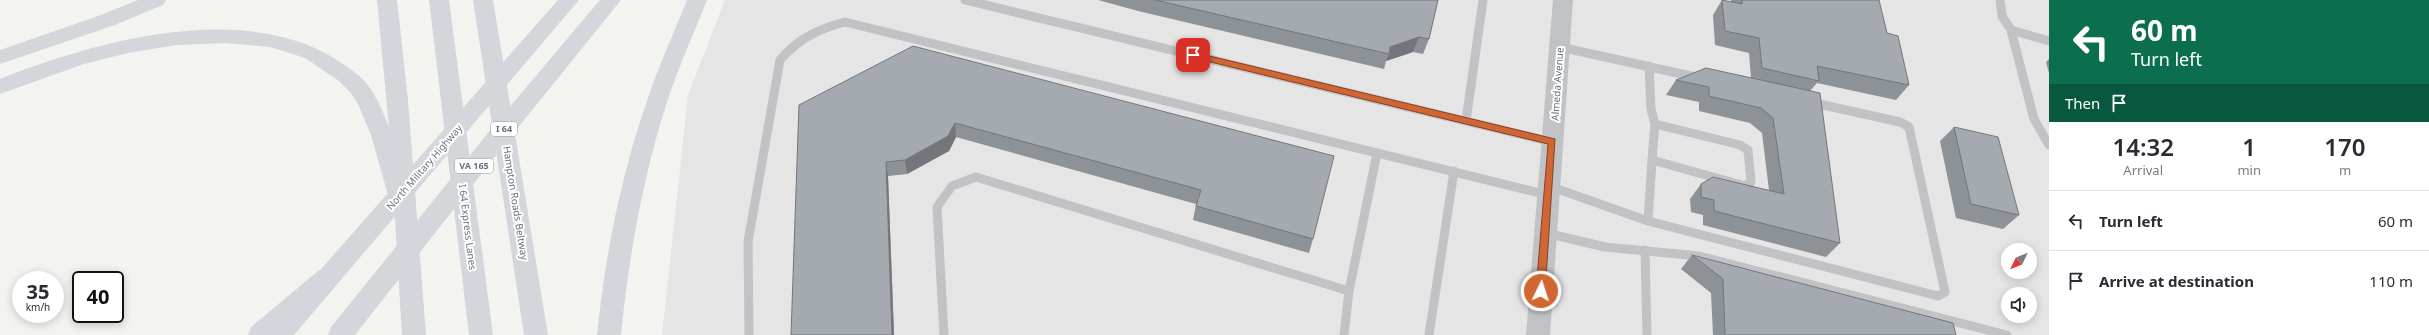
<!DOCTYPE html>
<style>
:root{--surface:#fff;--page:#f7f7f7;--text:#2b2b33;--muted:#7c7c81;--line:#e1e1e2}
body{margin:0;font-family:"Noto Sans",sans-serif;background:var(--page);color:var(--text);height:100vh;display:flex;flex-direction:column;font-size:15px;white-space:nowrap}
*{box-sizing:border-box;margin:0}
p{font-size:13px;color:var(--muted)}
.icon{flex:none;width:22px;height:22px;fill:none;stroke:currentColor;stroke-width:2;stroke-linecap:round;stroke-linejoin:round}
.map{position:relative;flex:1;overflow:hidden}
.panel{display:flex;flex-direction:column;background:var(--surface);width:380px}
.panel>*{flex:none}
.top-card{background:#0b6e4f;color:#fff;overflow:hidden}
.needle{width:26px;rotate:227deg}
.tools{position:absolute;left:2001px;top:243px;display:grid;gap:8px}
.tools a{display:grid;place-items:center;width:36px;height:36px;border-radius:50%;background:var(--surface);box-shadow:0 2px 10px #0003;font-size:20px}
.speed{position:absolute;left:12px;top:271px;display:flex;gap:8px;font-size:20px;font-weight:700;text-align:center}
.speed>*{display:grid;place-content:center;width:52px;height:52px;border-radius:50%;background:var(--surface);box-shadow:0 2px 10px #0003;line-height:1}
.speed small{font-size:10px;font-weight:400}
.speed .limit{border:2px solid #111;border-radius:6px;background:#fff;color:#111}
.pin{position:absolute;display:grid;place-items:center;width:34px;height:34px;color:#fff;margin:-17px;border-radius:8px;box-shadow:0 2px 6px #0006}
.me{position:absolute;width:44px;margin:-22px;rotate:4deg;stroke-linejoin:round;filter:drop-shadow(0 0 3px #0008)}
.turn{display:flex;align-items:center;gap:14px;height:84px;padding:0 16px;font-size:18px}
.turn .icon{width:52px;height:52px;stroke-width:2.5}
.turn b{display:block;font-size:28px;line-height:34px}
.then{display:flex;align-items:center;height:38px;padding:0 16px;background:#0003;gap:8px;font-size:15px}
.eta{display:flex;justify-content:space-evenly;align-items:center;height:68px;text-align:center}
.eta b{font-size:24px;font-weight:600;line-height:28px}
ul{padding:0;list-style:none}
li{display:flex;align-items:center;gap:12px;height:60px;padding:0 16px;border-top:1px solid var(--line)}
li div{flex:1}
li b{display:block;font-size:15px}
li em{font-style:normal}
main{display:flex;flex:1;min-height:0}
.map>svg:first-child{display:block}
.built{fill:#e4e5e4;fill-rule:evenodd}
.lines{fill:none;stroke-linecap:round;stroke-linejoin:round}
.service{stroke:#c0c2c5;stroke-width:9}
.tertiary{fill:#c0c2c5;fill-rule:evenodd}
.primary{fill:#d3d7db;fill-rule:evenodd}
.motorway{fill:#d3d7db;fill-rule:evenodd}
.wall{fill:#8d9297}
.shaded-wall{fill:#73777b}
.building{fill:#a4aab0;stroke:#73777b}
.route{fill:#d06634;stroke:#874222}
.labels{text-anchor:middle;stroke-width:4;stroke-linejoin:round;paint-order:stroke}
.shield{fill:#fff;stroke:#949ca5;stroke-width:1}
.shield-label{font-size:9px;font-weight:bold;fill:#66717e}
.street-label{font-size:10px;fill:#66717e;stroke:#fff}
</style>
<main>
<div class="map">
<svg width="2049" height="335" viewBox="0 0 2049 335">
<rect width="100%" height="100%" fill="#f3f4f0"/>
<path class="built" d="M725,0H2049V335H662L688,95ZM2008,250H2030V272H2008ZM2008,294H2030V316H2008Z"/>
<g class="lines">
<path class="service" d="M965,0L1552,142
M2000,0L2002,16L2011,30L2049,41
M2011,30L2034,119L2049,145
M1560,47L1700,78
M1649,66L1651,109L1655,124
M1466,121L1483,0
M1655,124L1740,145L1748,150L1751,182L1745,186L1652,160Z
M1549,186L1648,221L1938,296L1945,292L1909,127L1900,122L1810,102
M1648,221L1652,160
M1546,233L1605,247L1699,256L2007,335
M1645,250L1647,335
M1349,291L1377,153
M749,335L748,242L780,60C798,39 818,29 845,22L1548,195
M944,335L937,207L952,186L976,177L1349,291L1344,335
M1429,335L1454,171"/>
<path class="tertiary" d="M1553,0H1573L1550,335H1526Z"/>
<path class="primary" d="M558,0H579L294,335H267L270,327Z
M600,0H621L512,135L355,335H328L331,327L496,123Z"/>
<path class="motorway" d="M138,0H166L163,5L115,25L0,64V50L101,15Z
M377,0H397L408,100L426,335H402L395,220L371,135L358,104L351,93L339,81L305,58L270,47L225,43L177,45L128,53L84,64L0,94V79C96,41 243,0 337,60C347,67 359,74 367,84C377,97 384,113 389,128Z
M429,0H449L493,335H469Z
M473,0H493L548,335H524Z
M687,0H707C694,33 679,66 668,99C643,176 629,255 621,335H597C605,255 621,175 648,98C659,65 674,33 687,0Z
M326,268L334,271L338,278L334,285L277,335H248L251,327L318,271Z"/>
</g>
<path class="wall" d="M1098,0H1438L1429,39L1423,54L1413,52L1386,61L1384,69L1138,11Z
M1722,0L1731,2V0H1879L1887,33L1909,85L1896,100L1817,83L1810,91L1840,243L1826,257L1703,225V215L1691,212L1690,199L1701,184L1769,190L1762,133L1750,123L1699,111V102L1666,95L1676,80L1751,78L1749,53L1715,45L1713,15Z
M913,46L1313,239L1309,253L1193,220L1196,204L956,137L949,151L907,174L888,176L894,335H791Z
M2049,59V73L2046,62Z
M1954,127L2019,215L2003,229L1956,218L1940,141Z
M1692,255L1956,335H1713L1711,293L1681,269Z"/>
<path class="shaded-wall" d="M1419,37L1413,52L1386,61L1389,54L1390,47Z
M955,123L956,137L949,151L907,174L905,160Z
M886,162L888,176L894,335H892Z"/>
<path class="building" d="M1155,0H1438L1429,39L1419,37L1390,47L1389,54Z
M1722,0L1742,4V0H1879L1887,33L1898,36L1909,85L1817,66L1819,81L1762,68L1759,38L1725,31Z
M913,46L1334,156L1313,239L1196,206L1201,190L955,123L948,136L905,160L886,162L892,335H791L799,105Z
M1706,68L1820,93L1840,243L1714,211V200L1701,197V184L1713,177L1784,194L1773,118L1761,108L1709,96V87L1676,80Z
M1954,127L1998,137L2019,215L1971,204Z
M1692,255L1953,323L1956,335H1725L1723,279Z"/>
<path class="route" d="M1193,52L1555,139L1545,294L1541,295L1536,291L1548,144L1190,57V53Z"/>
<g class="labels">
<g class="shield">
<rect x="491" y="122" width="26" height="14" rx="3"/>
<rect x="455" y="159" width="38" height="14" rx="3"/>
</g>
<g class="shield-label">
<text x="504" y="132">I 64</text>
<text x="474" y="169">VA 165</text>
</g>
<g class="street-label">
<text transform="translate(1557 84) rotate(-86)" y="4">Almeda Avenue</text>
<text transform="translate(424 167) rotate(-49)" y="4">North Military Highway</text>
<text transform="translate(516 203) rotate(81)" y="4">Hampton Roads Beltway</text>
<text transform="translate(468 227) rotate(83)" y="4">I 64 Express Lanes</text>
</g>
</g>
</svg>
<div class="tools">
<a><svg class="needle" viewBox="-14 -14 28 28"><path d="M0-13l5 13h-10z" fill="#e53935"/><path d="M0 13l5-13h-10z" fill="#7c7c81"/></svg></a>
<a><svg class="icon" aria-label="sound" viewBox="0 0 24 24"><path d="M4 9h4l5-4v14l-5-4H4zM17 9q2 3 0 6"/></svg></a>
</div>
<div class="speed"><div>35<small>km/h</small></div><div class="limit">40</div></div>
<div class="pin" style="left:1193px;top:55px;background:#d93025"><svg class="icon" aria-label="arrive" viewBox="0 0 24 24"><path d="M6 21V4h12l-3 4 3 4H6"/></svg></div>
<svg class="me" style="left:1541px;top:291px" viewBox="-20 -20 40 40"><circle r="17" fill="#d06634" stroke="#fff" stroke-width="3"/><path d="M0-11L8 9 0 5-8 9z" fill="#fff"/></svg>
</div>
<section class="panel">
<div class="top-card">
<div class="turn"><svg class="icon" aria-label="left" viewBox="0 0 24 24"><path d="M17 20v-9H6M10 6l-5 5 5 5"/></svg><div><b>60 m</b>Turn left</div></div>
<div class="then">Then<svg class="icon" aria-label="arrive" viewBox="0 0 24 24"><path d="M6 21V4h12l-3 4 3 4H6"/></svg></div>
</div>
<div class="eta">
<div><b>14:32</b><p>Arrival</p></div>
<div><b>1</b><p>min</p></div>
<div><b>170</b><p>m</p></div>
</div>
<ul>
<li><svg class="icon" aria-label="left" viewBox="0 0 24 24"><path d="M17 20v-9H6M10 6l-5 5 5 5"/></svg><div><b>Turn left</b></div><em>60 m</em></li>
<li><svg class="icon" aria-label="arrive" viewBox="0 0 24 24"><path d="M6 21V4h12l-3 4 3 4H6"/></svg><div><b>Arrive at destination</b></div><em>110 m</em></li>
</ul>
</section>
</main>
